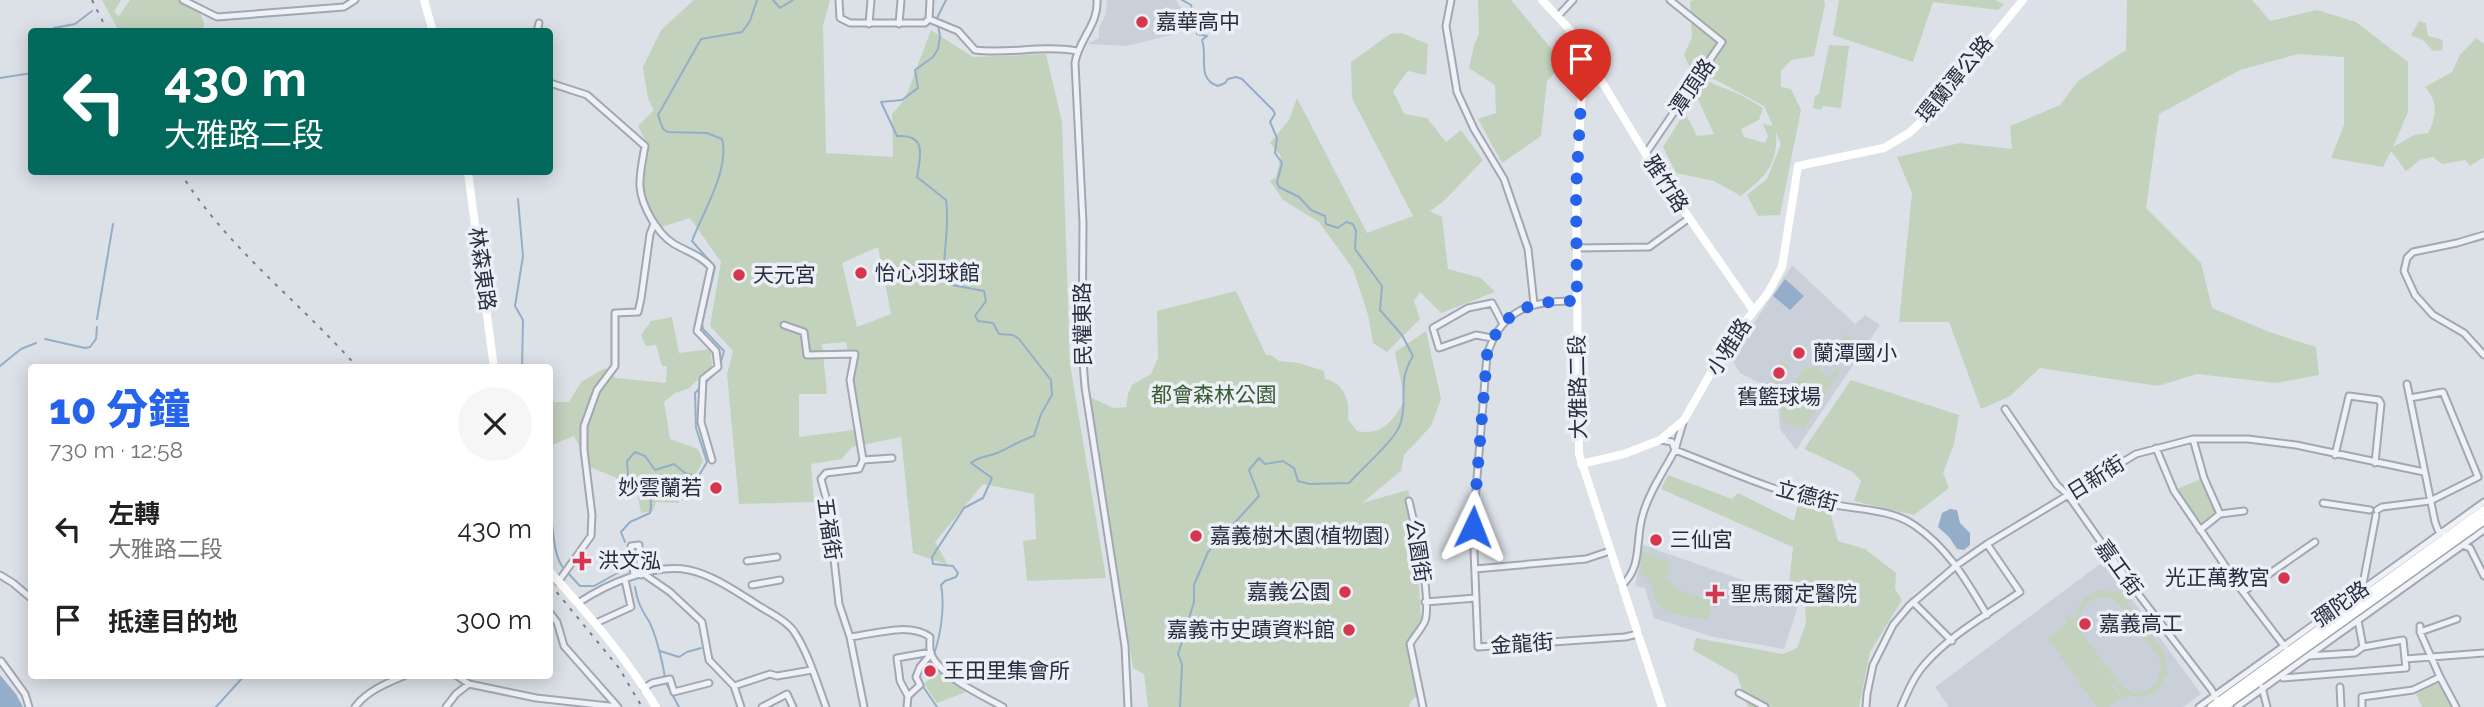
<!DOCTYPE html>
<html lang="zh-TW">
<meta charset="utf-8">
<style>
:root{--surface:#fff;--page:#f6f6f6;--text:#222;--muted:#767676;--accent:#2563eb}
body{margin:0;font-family:Raleway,"Noto Sans TC",sans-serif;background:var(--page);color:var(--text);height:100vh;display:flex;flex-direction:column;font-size:26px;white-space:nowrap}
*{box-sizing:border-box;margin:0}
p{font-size:23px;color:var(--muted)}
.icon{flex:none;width:38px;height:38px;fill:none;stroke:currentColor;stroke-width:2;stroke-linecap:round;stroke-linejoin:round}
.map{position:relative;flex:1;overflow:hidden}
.drawer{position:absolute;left:28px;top:364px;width:525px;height:315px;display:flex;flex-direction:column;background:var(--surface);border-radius:7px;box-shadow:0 4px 18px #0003}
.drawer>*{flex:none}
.top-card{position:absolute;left:28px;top:28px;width:525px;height:147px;border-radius:7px;box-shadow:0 4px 18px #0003;background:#00695c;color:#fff;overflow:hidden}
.pin{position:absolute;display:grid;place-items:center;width:60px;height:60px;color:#fff;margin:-72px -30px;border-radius:50% 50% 50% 0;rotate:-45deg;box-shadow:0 0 7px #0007}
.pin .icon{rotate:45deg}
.me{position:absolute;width:77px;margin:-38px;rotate:2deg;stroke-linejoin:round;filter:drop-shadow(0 0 5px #0008)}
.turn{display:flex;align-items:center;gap:24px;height:147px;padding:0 21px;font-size:32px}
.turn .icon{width:91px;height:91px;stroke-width:2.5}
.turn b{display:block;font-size:49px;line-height:60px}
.round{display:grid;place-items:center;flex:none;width:74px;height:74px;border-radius:37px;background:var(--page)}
.head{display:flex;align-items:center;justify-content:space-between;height:119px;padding:0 21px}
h1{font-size:42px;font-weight:800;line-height:52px;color:var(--accent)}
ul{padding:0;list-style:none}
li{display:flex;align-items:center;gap:21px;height:91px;padding:0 21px}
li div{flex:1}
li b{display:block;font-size:26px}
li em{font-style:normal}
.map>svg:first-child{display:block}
.built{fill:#cad0da}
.green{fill:#c2d2bd;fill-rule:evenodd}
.water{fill:#94aeca}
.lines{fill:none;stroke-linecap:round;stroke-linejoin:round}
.stream{stroke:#94aeca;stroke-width:2}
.street-casing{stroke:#a1a8b1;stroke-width:9}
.street{stroke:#eff1f6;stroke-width:5}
.secondary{stroke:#fff;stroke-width:8}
.rail{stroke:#758092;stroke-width:2;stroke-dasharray:3.5 7;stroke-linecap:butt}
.route{stroke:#2563eb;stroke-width:12;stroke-dasharray:0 21.6}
.poi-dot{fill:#d6374f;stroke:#eceff5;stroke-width:2.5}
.labels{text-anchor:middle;stroke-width:7;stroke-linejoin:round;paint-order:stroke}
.poi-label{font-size:21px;fill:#252e3f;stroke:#eceff5;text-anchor:start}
.street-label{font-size:21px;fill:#252e3f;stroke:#eceff5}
.park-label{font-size:21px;fill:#395b31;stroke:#eceff5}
</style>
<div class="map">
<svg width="2484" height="707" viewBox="0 0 2484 707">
<rect width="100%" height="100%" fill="#dce1e7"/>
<path class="built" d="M1107,0H1176L1186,16L1176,34L1126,46L1087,44L1099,38V28L1105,16Z
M1792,265L1855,324L1865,315L1880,325L1796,450L1780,429L1777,392L1740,373L1732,360L1749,331Z
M1643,545L1800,600L1784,649L1713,637L1654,618L1645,588L1635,586Z
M2104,561L2201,694L2183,707H1949L1935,687Z"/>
<path class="green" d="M102,0H121L114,12L119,16L130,0H183L199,9L204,23L203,31H119Z
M694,0H830L823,26L826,153L893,157L892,114L905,99L931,30L973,57L1046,54L1062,122L1070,364L1106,578L1027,581L1023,541L1036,539L1034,494L983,484L935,542L948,565L913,553L901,437L852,447L842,459L811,464L814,502L739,504L727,374L733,351L710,326L721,262L690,218L658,228L642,200L648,145L638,126L654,110L648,99L643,67L661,30ZM878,247L891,314L857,327L842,263ZM846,342L854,380L853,430L799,437V394H827L822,344Z
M1478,0H1511L1564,64L1547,81L1541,136L1502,163L1478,119L1496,113L1495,85L1469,68L1474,45L1479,34Z
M1693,0H1824L1825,5L1814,56L1791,60L1781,71V87L1791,89L1801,110L1780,215L1758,216L1747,195L1767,179L1781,144L1776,132C1778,164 1766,176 1741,196L1714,181L1676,173L1663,147L1685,112L1697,136L1714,134L1696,95L1704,80L1741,95L1763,108L1759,120L1741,129L1744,137L1765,143L1768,136L1763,124L1773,126L1764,106L1718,81L1692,72L1684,55L1692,37L1690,2Z
M1839,0H1995L2004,4L1998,10L1933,2L1913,62L1833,35Z
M2127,0H2252L2270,21L2317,10L2356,22L2408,62V112L2393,147L2414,135L2428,133C2437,115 2438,102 2425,87L2452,72L2460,55L2476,38L2484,44V157L2470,166L2465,160L2442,164L2433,157L2420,160L2406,171L2391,151L2383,167L2331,158L2344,125V57L2298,54L2240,70L2159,114L2146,208L2201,263L2212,308L2272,333L2316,347L2319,375L2276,383L2197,374L2158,386L2040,368L2010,396L1981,409L1949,322H1899L1912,193L1897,157L1960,143L2012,149L2010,126L2060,105L2078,81L2126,50Z
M2419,21L2426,23L2428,36L2443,40L2442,50L2433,51L2424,41L2411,35Z
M1401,33L1428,44L1426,75L1408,71L1393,91L1404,114L1427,118L1446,142L1461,130L1483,160L1445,200L1430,211L1442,217L1448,269L1481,278L1495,292L1441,313L1420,292L1414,301L1420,319L1387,352L1373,343L1368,315L1353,269L1319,222L1283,200L1270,181L1276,177L1281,156L1270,143L1289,120L1297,98L1367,233L1413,216L1352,98L1351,62L1390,34Z
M1829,45L1849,46L1841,108L1823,106L1821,110L1813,108L1815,96L1819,94Z
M1236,291L1266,355H1271L1279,361L1299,363L1324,371L1325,379C1345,384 1350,400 1348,419L1357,431C1384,436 1392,420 1405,401L1395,352L1426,331L1441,399L1431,426L1404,455L1401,471L1362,503L1408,490L1415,524L1421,618L1410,644L1417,696L1411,701L1409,707H1148L1144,674L1133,668L1090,397L1113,408L1126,407L1128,394L1132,385L1151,374L1158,358L1157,311Z
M672,317L679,353L711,349L712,366L688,389L675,393L664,402L670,439L698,449L703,461L693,479L678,474L679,503L656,502L653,511L641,513L636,486L590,467L574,436L550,446V402H569L581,382L605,368L616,378L666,383L667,366H662L656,345L646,346L641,335L651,321Z
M1845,334L1859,345L1866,347L1855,361L1836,350Z
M1781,361L1789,366L1778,385L1769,380Z
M1817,366L1829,379L1836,368L1840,371L1804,429L1784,423C1773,404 1793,386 1803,369Z
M1851,380L1959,415L1954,444L1943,473L1949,488L1914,515L1854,501L1861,481L1853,472L1804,449Z
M1668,475L1732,499L1738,493L1794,521L1798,503L1830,511L1838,541L1865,549L1896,573L1895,589L1902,600L1870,652L1859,707H1748L1737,675L1693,650L1696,638L1783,654L1797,648L1806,623L1804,590L1789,584L1793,547L1661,489Z
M2201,479L2217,514L2201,525L2177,489Z
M1642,551L1672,563L1666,580L1676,585V589L1713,602L1708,619C1694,617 1661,617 1656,601C1650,584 1655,586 1640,572Z
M2103,590L2121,593L2164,652L2168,674L2155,693L2139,697L2128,695L2124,699L2075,633L2121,698L2109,707H2097L2047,638L2068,623L2064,617L2068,614L2075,622C2076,605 2086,593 2103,590ZM2107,598L2117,601L2161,661C2162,682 2144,703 2123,687C2117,681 2112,671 2107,665C2095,649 2071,629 2083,608C2089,599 2098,598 2107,598Z
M941,668L971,690L937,703L924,684Z
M2440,682L2452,707H2422L2416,694Z"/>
<path class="water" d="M1785,279L1804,296L1790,310L1773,296Z
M1950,509L1957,510L1960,523L1970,533V545L1964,550L1957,549L1949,537L1938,527L1942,513Z
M0,675L16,694L23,707H0Z"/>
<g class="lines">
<path class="stream" d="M773,0L780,8L793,0
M53,32L54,28L75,24L92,11
M0,78L32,73
M518,199L523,256L515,306L523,320L522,368
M97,319L113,224
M45,339L85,348L90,347L96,339L97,327
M720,365L724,351L703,329L702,323L715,267L692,241C703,212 730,169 722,139L707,133L668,132L663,129L658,115L701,39L742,32L750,21L757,0
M0,366L21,349L36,343
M705,383L716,372
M550,514C555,533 552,553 564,569
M625,542L621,532L630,522L650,513C655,488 641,489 628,475L627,461L635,452L645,456L655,470L674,464L685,473L698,477L707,462L696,428L695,393L701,387
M568,573L580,586H594L630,566
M635,587C637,600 640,607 647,618C655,629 663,664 665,678
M660,651L679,657L687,652L701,648
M934,654C941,635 945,604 941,585L945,581L956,577L958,573L953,566L933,564L932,557L964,508L983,498L992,478L971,463C980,456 987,457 997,453C1010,447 1021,440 1034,436L1041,414L1052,395L1051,380L1019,339L1013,335L999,334L993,323L978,321L975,316L986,301L984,291L952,285L944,277C943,251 950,226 946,200L917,177C920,157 928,134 897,136L881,102L902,100L918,88L915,70L933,57L938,49L940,37L937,18L946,0
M920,680V673L929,666L931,661
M666,683L679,707
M922,685L937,707
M216,707L244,676
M1180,707L1182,664L1178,654L1194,602V585L1208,552L1259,496L1249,470L1259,458L1265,464L1283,461L1294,468L1298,481L1309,484L1349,483C1362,468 1394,441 1400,425C1409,400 1396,383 1413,356L1402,335L1380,310L1382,286L1355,249L1356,231L1353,224L1346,222L1338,228L1326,224L1325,216L1311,210L1299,197L1279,187L1277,182L1282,163L1275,153L1277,138L1270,122L1275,114L1273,110L1242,79L1236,77L1228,79L1225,83L1218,86C1196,79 1208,56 1202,40L1207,36L1197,34V24L1191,22L1190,17L1192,11L1191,5L1182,0"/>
<g class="street-casing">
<path id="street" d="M183,0L217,17L344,7L355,0
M839,0L840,18L850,23H925L929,19
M930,0L929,19L958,31L975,50C1009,54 1043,45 1077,51
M1097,0C1099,24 1078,40 1075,63L1083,223L1082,349L1085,387L1125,646L1128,707
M1451,0L1446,26L1457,92L1474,129L1504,179L1528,249L1534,304
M1558,16L1573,0
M869,24L871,0
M899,24L901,0
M537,32L539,23
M550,83L587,95L645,146C639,179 635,191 652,220C658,229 664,238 674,244C688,252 700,255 711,267L697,331L716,351L718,367L703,379L701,422L712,460
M1646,153L1722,42L1670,0
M2484,235L2457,243L2413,252L2407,258L2404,271L2415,295L2433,315L2464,333L2484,355
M1576,248L1649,247L1688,219
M1577,301C1532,300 1501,309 1487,355L1473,527L1478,647L1625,637L1638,634
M784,325L804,332L807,355L855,354L850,380L863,460L859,469L826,473L821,479L828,505L839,604L850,637C875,634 909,622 930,637C930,643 929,649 931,654C940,676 983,696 1003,707
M1492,338L1476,335L1439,348L1433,328L1468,308L1492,303L1503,324
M2407,384L2435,522L2438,530L2443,533
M2005,409L2057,485L2068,495L2129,582L2211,689L2220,704
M1683,423L1675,450C1725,469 1774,492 1826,503C1854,510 1889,508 1914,525C1948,548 1966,580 1987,615
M2193,439L2204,478L2220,514L2200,530
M2156,448L2174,491L2243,592L2285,647
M2335,455L2349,396L2379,400L2381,404L2375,463
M863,460L892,458
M1409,501C1415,526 1432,597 1425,621C1422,628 1414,637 1410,644L1423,707
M2323,503L2370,510
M2377,510L2382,507L2430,501L2478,477L2443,392L2410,398
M2220,514L2244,511
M2463,545L2470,548L2484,576
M747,561L777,557
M1475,569L1586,559L1610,551
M644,574L670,592L702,622L709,660L734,686L741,707
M0,575L13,583L32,599
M634,576L631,546L639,545L641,575
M558,582L591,536L592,515L584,450V426L597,390L615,366V313L638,312L641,299L650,234L654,224
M2363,584L2376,515
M752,585L780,580
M1622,585C1643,567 1635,539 1643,514C1649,492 1664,471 1675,450L1672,442L1661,440
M2243,592L2315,542
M1425,602L1476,598
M1913,602L1952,641
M578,603C607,584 653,563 689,570C713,575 737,592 756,604C768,612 788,621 795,633C809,655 817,683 826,707
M550,613L557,622L564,646L617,706
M596,623L631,607L625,580
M2420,626V632L2457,619
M2420,632L2440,677L2456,707
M850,637L864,707
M2308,656L2355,653L2363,647
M2405,659L2484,653
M1,661L25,694L29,707
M457,676L469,684L536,698L618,707
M2283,678L2406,668L2403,640L2363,647L2358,620
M734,686L770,674L777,676L812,670
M2262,687L2267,707
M2340,687L2341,707
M644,688L652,683L670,679L674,692L709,683
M1739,693L1765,707
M908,696L900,681L897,658L931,652
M355,707C367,691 387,683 404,676
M446,707L456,694L469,684
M762,707L787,694L793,707
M907,707L908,696L920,685L916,677L920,667L931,654
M1866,707L1867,694L1873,665L1893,625L1909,606L1957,565L1987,544L2136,454L2193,439H2248L2296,445L2424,472
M1901,707C1907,693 1914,676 1925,664C1950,635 1988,614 2020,592L1987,544
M2199,707L2484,502
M2237,707L2484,530
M2362,707V697L2413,690L2440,677"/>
</g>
<use href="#street" class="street"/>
<path class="secondary" d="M424,0L433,32
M1542,0L1571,31L1653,166L1753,310
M1584,54L1576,194L1579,454L1662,707
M468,172L494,368
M1581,464L1624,454L1660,440L1684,420L1726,346L1768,293L1782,267L1798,166L1884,148L1909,133L1927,116L2023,0
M550,572C588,614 626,657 656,707
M2212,707L2484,510
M2223,707L2484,520"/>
<path class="rail" d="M92,0L108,32
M180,172C226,247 300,302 358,368
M550,584L619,668L642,707"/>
</g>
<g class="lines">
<path class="route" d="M1473,527L1487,355C1501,309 1532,300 1577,301L1576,191L1581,101"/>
</g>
<g class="poi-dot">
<circle cx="1142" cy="22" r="7"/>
<circle cx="861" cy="273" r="7"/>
<circle cx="739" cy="275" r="7"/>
<circle cx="1799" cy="353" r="7"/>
<circle cx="1779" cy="373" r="7"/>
<circle cx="716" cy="488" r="7"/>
<circle cx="1196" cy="536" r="7"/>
<circle cx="1656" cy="540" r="7"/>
<path d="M578.5 550.5h7v7h7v7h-7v7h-7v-7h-7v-7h7z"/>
<circle cx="2284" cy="578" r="7"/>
<circle cx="1345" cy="592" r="7"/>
<path d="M1711.5 583.5h7v7h7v7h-7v7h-7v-7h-7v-7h7z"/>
<circle cx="2085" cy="624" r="7"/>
<circle cx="1349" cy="630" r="7"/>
<circle cx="930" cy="671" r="7"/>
</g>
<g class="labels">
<g class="poi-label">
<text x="1156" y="29">嘉華高中</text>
<text x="875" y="280">怡心羽球館</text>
<text x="753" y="282">天元宮</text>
<text x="1813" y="360">蘭潭國小</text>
<text x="1779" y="404" text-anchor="middle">舊籃球場</text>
<text x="702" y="495" text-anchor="end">妙雲蘭若</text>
<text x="1210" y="543">嘉義樹木園(植物園)</text>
<text x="1670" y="547">三仙宮</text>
<text x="598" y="568">洪文泓</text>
<text x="2270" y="585" text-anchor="end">光正萬教宮</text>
<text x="1331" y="599" text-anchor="end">嘉義公園</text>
<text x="1731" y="601">聖馬爾定醫院</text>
<text x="2099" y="631">嘉義高工</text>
<text x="1335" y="637" text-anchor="end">嘉義市史蹟資料館</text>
<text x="944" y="678">王田里集會所</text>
</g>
<g class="street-label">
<text transform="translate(1955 79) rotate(-50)" y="7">環蘭潭公路</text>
<text transform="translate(1692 87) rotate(-56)" y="7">潭頂路</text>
<text transform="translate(1666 184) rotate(57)" y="7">雅竹路</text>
<text transform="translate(482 269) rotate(82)" y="7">林森東路</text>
<text transform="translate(1083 324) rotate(-91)" y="7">民權東路</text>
<text transform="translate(1729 347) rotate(-57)" y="7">小雅路</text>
<text transform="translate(1578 387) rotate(-91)" y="7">大雅路二段</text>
<text transform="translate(2096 478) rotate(-32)" y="7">日新街</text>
<text transform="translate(1807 496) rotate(15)" y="7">立德街</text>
<text transform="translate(829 529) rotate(82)" y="7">五福街</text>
<text transform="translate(1418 551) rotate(81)" y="7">公園街</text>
<text transform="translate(2119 568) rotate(54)" y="7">嘉工街</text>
<text transform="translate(2341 604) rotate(-35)" y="7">彌陀路</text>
<text transform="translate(1522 644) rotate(-4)" y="7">金龍街</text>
</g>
<g class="park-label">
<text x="1214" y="402">都會森林公園</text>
</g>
</g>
</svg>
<div class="pin" style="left:1581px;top:101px;background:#d93025"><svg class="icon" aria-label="arrive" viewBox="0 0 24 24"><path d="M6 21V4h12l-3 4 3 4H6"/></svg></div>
<svg class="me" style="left:1473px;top:527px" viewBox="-20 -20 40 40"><path d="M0-17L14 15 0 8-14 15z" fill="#2563eb" stroke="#fff" stroke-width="4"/></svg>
<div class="top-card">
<div class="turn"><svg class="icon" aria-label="left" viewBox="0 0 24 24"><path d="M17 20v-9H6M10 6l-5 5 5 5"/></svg><div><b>430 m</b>大雅路二段</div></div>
</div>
<section class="drawer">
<div class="head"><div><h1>10 分鐘</h1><p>730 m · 12:58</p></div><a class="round"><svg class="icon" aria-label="close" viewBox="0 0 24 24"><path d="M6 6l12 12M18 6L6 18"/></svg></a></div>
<ul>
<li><svg class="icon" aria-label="left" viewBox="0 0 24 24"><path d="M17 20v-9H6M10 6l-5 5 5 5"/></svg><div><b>左轉</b><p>大雅路二段</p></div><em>430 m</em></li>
<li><svg class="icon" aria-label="arrive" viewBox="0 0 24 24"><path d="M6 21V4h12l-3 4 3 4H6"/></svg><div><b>抵達目的地</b></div><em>300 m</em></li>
</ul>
</section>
</div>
